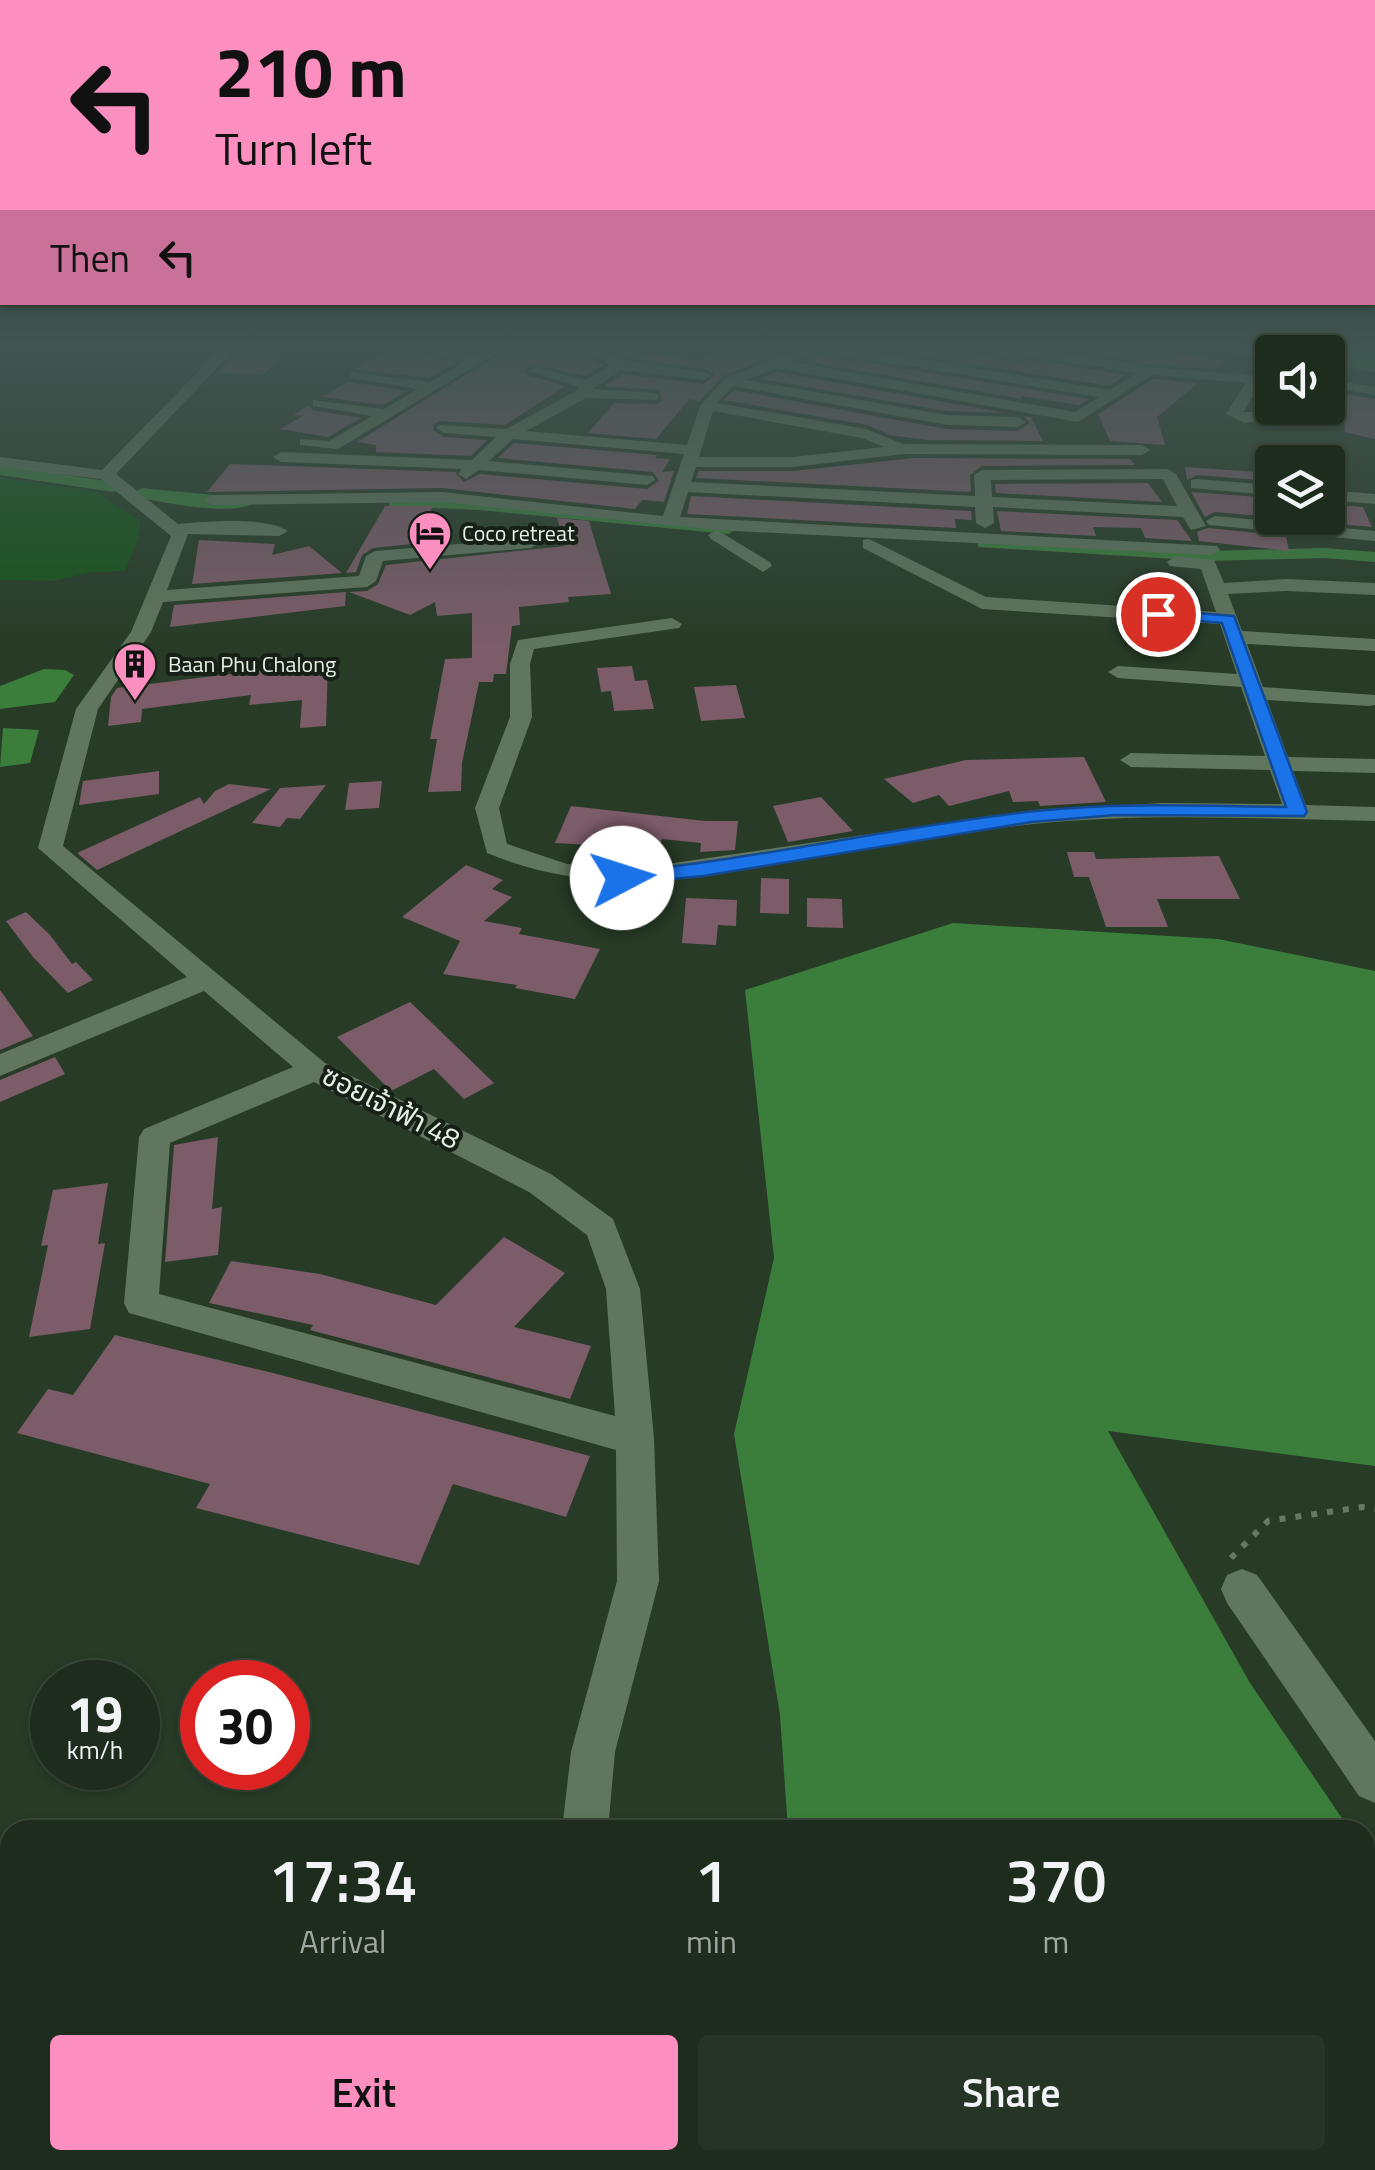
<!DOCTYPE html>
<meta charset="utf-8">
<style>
:root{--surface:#1d2c1c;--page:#253425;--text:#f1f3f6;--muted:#a0a7a3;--line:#3b483b;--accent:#fd8ec0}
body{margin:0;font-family:"Titillium Web","Noto Sans Thai",sans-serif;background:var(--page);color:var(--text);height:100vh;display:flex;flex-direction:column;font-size:38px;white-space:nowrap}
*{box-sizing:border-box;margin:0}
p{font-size:32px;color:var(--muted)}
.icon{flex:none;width:55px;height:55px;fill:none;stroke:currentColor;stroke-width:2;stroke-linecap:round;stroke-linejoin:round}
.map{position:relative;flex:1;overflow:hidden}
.panel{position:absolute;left:0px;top:1820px;width:1375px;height:350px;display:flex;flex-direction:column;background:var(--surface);border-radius:30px 30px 0 0;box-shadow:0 2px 8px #0004,0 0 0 2px var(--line)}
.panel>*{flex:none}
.banner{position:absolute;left:0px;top:0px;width:1375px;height:305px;box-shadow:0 2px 8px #0004,0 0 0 2px var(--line);background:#fd8ec0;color:#111;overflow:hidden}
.buttons{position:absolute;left:1255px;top:335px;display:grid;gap:20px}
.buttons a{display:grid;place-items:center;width:90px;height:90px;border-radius:10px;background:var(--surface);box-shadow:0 2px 8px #0004,0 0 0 2px var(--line);font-size:50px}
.speed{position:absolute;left:30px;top:1660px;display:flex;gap:20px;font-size:50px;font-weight:700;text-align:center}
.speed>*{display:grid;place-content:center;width:130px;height:130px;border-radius:50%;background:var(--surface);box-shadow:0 2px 8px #0004,0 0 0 2px var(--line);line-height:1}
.speed small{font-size:25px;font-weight:400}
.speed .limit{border:15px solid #d22;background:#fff;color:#111}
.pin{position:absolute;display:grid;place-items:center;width:85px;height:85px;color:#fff;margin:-42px;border:5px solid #fff;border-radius:50%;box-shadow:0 2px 10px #0007}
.me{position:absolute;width:110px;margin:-55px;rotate:85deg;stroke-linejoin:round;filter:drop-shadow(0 0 8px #0008)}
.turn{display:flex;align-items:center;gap:35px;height:210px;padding:0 50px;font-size:45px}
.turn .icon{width:130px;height:130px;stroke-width:2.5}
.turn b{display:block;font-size:70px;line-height:85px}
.then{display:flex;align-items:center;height:95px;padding:0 50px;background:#0003;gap:20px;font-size:38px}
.eta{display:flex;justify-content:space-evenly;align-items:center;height:170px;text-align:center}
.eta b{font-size:60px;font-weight:600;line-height:70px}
.cta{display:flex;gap:20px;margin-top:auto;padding:20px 50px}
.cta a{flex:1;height:115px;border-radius:10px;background:var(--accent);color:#111;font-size:40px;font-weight:600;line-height:115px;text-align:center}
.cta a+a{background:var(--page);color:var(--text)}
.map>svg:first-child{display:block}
.green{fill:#165319}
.water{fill:#3b7e3b}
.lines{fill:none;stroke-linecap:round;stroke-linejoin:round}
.canal{fill:#3b7e3b;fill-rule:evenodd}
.building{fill:#7c5c69}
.path{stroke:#677866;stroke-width:6;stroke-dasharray:6 10;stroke-linecap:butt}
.minor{fill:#60765e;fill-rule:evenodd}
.route{fill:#1a73e8;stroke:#114b97;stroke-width:2.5}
.labels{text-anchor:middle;stroke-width:8;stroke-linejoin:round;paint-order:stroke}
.far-poi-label{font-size:22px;fill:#e5f1e4;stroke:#162016;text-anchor:start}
.street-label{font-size:28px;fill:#e5f1e4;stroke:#162016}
</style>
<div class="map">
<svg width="1375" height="2170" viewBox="0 0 1375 2170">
<rect width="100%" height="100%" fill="#273b26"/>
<path class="green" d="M38,347H207L199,358H26Z
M0,477L98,492L141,522L138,540L125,571L91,572L54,581L0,580Z"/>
<path class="water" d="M1165,347H1375V372L1328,363V352H1272V358Z
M44,669L65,670L74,675L55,702L0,709V686Z
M3,728L39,730L30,763L0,767Z
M953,923L1218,939L1375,971V1466L1108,1431L1250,1683L1350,1830H788L780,1715L734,1434L774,1258L745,990Z
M1365,1851L1375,1866V2170H813L812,2160H1365Z"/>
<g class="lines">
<path class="canal" d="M0,465L113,482L121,487L113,492L0,475Z
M142,488L244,498L253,503C233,517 161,502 136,497L134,493Z
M395,497L479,500L728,524L737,529L728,534L479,510L389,506V498Z
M984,538L1208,551L1324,548L1375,552V562L1324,558L1208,561L978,547V539Z"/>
</g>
<path class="building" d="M241,347H286L265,374L218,373Z
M391,347H404L456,362L429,378L354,369Z
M511,347H574L603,365L585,376L533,364L524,370L527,375L565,386L505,425L439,421L433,425L434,431L444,437L487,440L471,456L376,452V445L357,442Z
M605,347H644L635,354L700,359L717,348L748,353L763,347L789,349L723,376L699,401L689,399L656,439L588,433L614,403L658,404L662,400L659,390L604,386L623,374L704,384L715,375L704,368L624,357Z
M869,347H956L1019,364L1027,359L1126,375L1109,386Z
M1051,347H1127L1226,360L1215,369L1149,363Z
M818,355L1089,399L1079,405L1020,396L1022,399L804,361Z
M776,372L1006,413L947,411L760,379Z
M1153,379L1198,383L1157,417L1165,445L1110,441L1098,414Z
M349,381L350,382L407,391L383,405L322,397Z
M734,390L946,429L1018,431L1030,423L1024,416L1031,417L1043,441L926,440L890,435L867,425L724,400Z
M1328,391L1375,399V439L1345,432L1343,408L1328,406Z
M309,405L312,410L361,418L328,437L280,429L303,416L294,415Z
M514,443L657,455L655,458L670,459L662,472L674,471L664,502L642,500L635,509L442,488L207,492L230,464L455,472L464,482L480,474L647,489L659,481L653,472L498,458Z
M915,458L1130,459L1135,465L982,466L970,475L971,492L696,478L699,471H793Z
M1185,467L1272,473V481L1197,475L1187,480Z
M1148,483L1162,502L996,493L995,484Z
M1191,492L1272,498V518H1282L1215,512L1205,517Z
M691,496L971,511L972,520L955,519L956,528L687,514Z
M1328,504L1363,507L1372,527L1328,523Z
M385,506H433L413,544L373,548L362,555L356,572L346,573Z
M997,511L1177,520L1192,541L1145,538L1141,528L1093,527L1096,536L1001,531Z
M557,518L589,521L611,594L568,597L569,602L519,607L520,625L512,626L506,674H494L493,682H479L462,763L461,791L428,792L437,739H430L445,659L472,658V613L437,616L435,602L410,615L349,592L367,591L378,584L386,565L565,546Z
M1208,528L1286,536L1289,551L1199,541L1197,532Z
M199,540L275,544L272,555L309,546L342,573L192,584Z
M346,592L345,606L170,627L174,605Z
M328,662L326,726L300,728L302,700L249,705L251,695L142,709L141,722L108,726L111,697L117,688Z
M632,666L635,681L647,680L654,709L614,711L611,691L601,692L597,668Z
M736,685L745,718L701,721L694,687Z
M1084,757L1106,802L1040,806L1038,801L1013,802L1009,791L949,806L939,795L913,803L884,779L966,760Z
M159,771V794L79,805L83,781Z
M382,781L379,808L345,810L349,783Z
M229,784L271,789L97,870L77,853L200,797L204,804L215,791Z
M326,785L300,819L287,818L280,827L252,823L280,788Z
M821,797L853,831L788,842L773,806Z
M571,806L705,821H738L735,850L700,852L701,843L662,839L659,849L555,843Z
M1067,852H1094L1096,859L1219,856L1240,899H1157L1168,927H1106L1089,877H1074Z
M466,865L503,880L492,889L512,897L484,921L522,928L519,934L600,949L575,999L515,988L517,985L443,974L460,941L402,917Z
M761,878L789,879V914L760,913Z
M686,898L737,900L736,926L718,925L716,945L682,943Z
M807,898L842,899L843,928L807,927Z
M26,912L50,935L72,964L76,962L93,980L68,993L33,957L6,921Z
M0,990L33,1036L0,1050Z
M410,1002L432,1023L494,1083L464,1099L434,1069L391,1091L337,1037Z
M55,1057L65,1074L0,1102V1080Z
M218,1137L212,1209L222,1207L218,1255L165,1262L174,1145Z
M108,1183L98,1244L105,1243L90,1329L29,1337L48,1245L41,1246L53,1190Z
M504,1237L565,1273L514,1327L591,1346L570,1399L310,1330L313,1325L209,1303L231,1261L320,1274L436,1305Z
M115,1335L269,1372L590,1456L566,1517L453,1484L419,1565L196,1508L210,1484L17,1433L48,1389L73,1395Z"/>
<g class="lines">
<path class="path" d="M1231,1558L1268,1521L1362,1507L1375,1509"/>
<path class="minor" d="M222,347H237L116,474L178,524C205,522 267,516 288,531L279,536L188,534L167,590L359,576L366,556L375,551L531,538L540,543L531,548L383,561L376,581L367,587L163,602L151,632L98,709L63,846L325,1063L551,1174L613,1219L640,1289L654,1438L659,1581L615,1752L608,1830H562L571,1752L617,1581L616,1450L129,1313L124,1303L139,1137L144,1129L293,1067L204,991L0,1076V1054L187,977L38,848L76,709L131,632L171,536L101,479L0,467V457L102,470ZM314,1082L529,1192L587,1235L606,1289L615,1416L159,1294L170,1143Z
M408,347H436L476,355L490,347H507L338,449L300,445V439L329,441L372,416L313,406V400L384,409L418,389L351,378V372L430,382L466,361Z
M578,347H596L623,361L704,372L711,376L704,380L622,370L593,389L653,393L658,394V400L586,398L526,431L687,445L700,406L724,379L804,347H844L1110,390L1136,373L1026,355L1020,360L960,347H1027L1149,367L1272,377V385L1260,384L1243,412H1262L1272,404V408H1280L1272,419L1244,423L1226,414L1246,383L1152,375L1078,422L776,368L746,380L947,415L1018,417L1026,422L1018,427L947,425L733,386L717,403L866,429L903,444L1142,445L1150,450L1142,455L904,454L793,467H696L691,482L975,496L974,475L982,470L1168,469L1176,474L1206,526L1191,530L1183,517L993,507L994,523L985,528L976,523L975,507L688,492L680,517L1217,546L1220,550L1211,555L717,530L770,562L772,566L763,572L711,539L708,535L717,530L442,502L212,505L204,500L212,495L442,492L663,516L684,454L513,439L489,461L653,476L655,480L647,485L479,470L466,479L458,474L462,469L281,462L273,457L281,452L472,460L496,437L444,433L436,428L439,425L506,429L578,390L579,387L528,371L535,367L586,380L610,365ZM818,351L1099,397L1075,412L790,362ZM713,411L862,438L884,447L793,457H699ZM1163,479L1177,506L992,497L991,480Z
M1328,379L1375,387V395L1328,387Z
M1197,479L1272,485V495L1191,488V480Z
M1328,490L1375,494V504L1328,500Z
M1215,516L1375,531V541L1209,525L1206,521Z
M869,539L986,597L1216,612L1201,569L1170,566L1167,562L1176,556L1214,560L1224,583L1287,579L1375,583V595L1287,591L1228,594L1242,631L1375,639V651L1247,644L1263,687L1375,695V705L1369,706L1267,700L1288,757L1375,759V773L1293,771L1306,805L1375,807V821C1261,819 1147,812 1033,824C958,832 883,846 808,859C694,878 598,899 487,853L475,808L510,717V664L518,640L672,618L682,624L679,628L534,649L530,664L532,717L499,808L507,844L567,864L640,868L1034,810L1162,803L1282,804L1270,770L1131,767L1120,760L1131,753L1265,756L1241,687L1118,678L1108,672L1118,666L1237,674L1220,624L982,609L863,548V540Z
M1242,1569L1257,1575L1375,1741V1803L1359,1796L1227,1603L1221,1589L1227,1575Z
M552,2160H606L608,2170H554Z"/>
</g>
<linearGradient id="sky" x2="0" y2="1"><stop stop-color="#152015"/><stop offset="0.53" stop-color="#415552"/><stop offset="1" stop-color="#415552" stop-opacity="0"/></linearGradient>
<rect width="1375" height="651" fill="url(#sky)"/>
<path class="route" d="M1158,610L1234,616L1307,812L1304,816L1115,815L1032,822L703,876L622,884L613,878L622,872C761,859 897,826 1036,811C1120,802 1203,806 1286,807L1222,623L1153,617V611Z"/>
<defs>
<g id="hotel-pin" transform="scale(2.25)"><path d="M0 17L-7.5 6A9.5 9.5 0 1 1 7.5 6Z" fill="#fd8ec0" stroke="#162016"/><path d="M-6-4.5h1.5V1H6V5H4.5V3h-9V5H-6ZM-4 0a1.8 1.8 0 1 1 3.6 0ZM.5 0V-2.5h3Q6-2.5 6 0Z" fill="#111"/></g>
<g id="building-pin" transform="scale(2.25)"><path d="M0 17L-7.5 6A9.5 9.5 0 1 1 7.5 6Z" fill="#fd8ec0" stroke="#162016"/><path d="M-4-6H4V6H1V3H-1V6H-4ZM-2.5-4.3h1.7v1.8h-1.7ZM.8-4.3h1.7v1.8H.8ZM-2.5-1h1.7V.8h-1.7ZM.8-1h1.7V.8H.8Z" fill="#111"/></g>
</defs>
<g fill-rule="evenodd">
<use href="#hotel-pin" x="430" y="533"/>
<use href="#building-pin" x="135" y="664"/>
</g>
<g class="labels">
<g class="far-poi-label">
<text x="462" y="541">Coco retreat</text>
<text x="168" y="672">Baan Phu Chalong</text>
</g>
<g class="street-label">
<text transform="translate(391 1107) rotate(27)" y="10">ซอยเจ้าฟ้า 48</text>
</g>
</g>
</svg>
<div class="buttons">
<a><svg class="icon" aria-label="sound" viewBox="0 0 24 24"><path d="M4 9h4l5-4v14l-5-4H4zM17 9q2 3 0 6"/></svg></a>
<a><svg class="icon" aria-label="layers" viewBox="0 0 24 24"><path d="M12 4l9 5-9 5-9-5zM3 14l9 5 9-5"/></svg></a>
</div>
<div class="speed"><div>19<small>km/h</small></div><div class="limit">30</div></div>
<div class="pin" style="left:1158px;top:614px;background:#d93025"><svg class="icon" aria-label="arrive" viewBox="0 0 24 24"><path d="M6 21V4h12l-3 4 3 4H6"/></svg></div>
<svg class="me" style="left:622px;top:878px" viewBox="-20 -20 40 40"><circle r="19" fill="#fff"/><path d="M0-13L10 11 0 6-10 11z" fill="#1a73e8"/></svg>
<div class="banner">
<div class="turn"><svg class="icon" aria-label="left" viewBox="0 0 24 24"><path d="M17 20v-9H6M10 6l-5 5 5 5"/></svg><div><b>210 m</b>Turn left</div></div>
<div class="then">Then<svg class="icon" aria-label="left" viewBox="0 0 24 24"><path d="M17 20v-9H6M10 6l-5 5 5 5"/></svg></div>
</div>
<section class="panel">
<div class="eta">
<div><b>17:34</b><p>Arrival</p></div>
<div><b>1</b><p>min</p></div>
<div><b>370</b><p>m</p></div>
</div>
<div class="cta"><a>Exit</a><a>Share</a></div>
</section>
</div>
